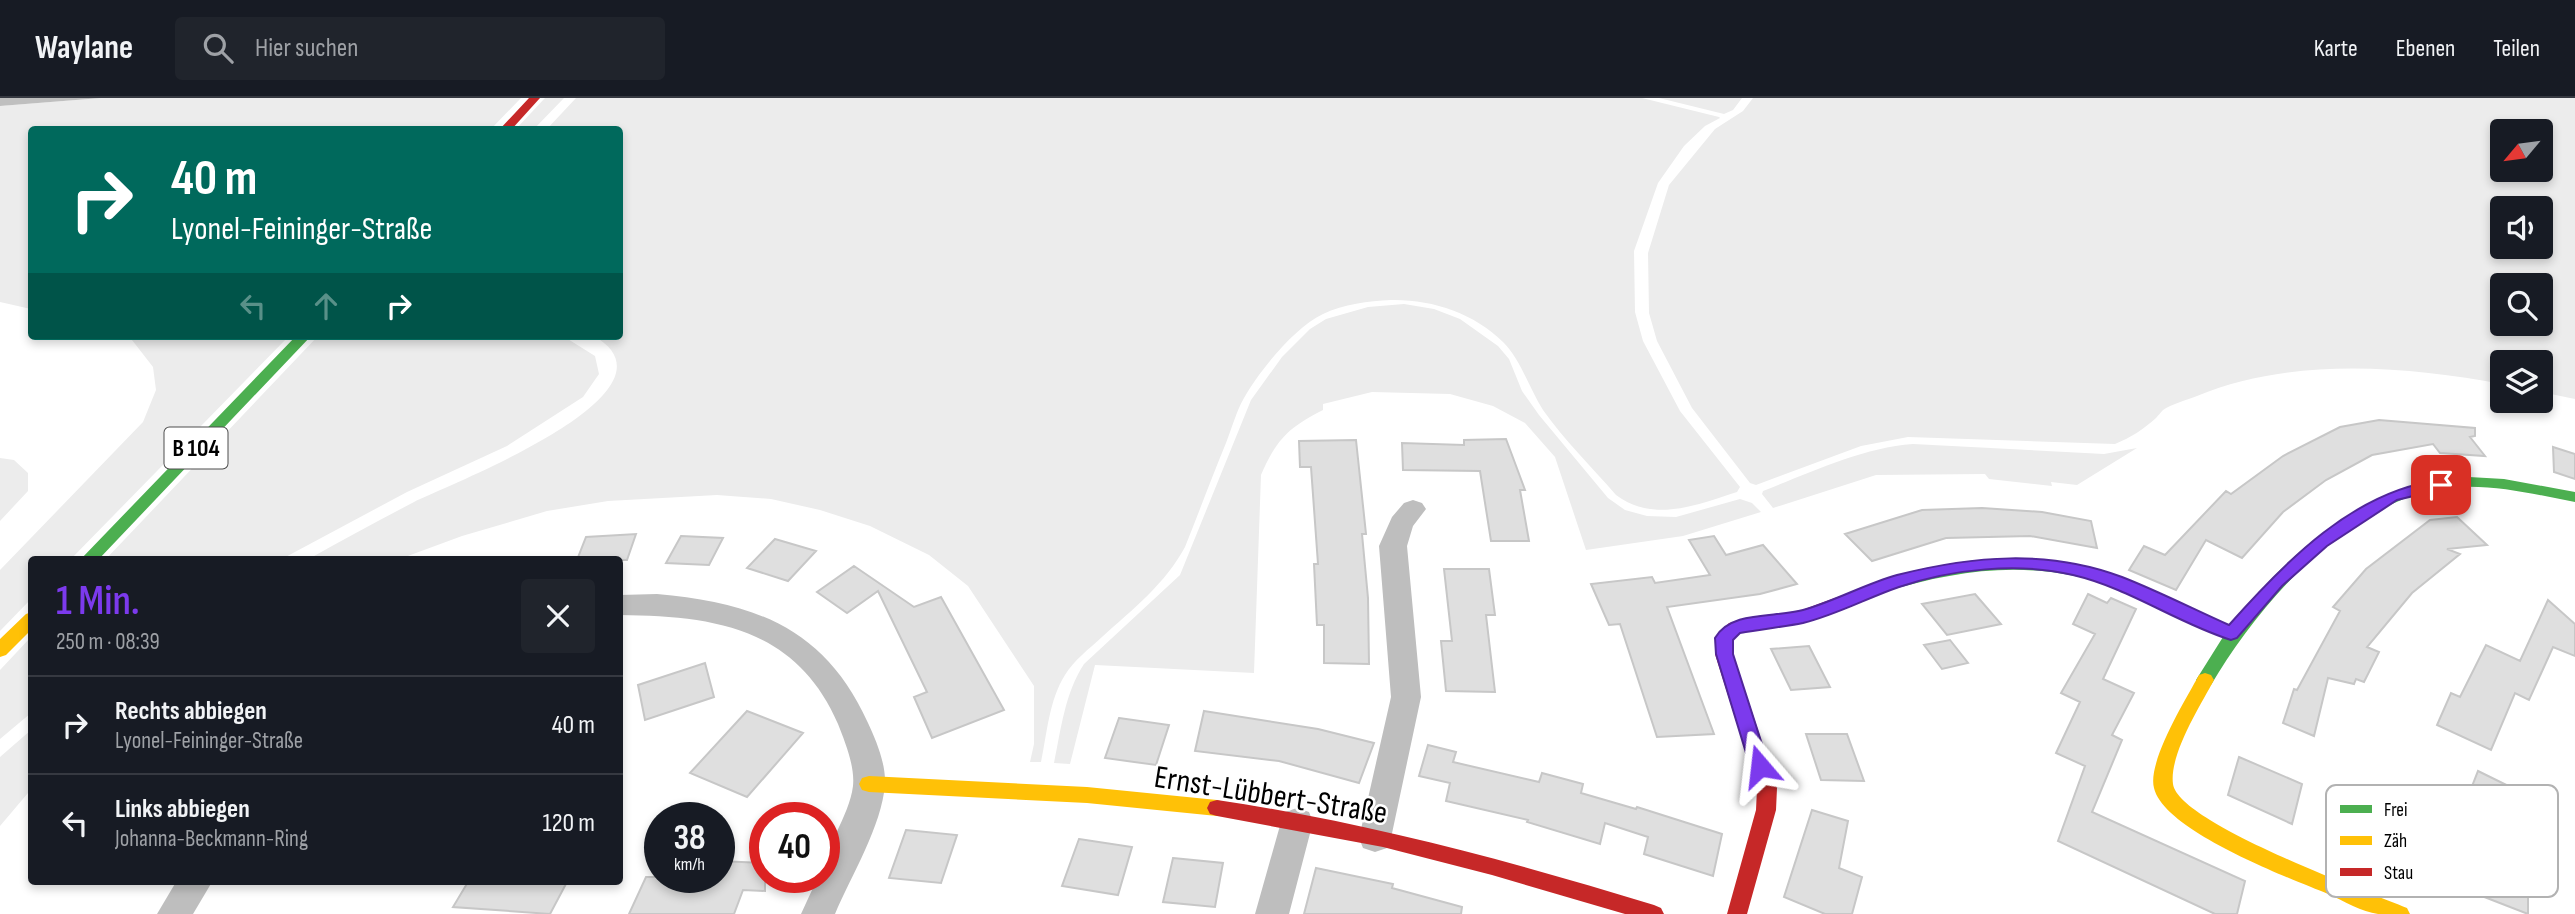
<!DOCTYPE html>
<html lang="de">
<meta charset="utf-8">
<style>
:root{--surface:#171b24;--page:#20242c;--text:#f1f3f6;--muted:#9ea1a6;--line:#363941;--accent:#7c3aed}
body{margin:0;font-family:"Sofia Sans Condensed",sans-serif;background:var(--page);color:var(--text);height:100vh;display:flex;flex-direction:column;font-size:26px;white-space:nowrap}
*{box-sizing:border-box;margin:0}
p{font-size:23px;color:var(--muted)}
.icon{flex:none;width:38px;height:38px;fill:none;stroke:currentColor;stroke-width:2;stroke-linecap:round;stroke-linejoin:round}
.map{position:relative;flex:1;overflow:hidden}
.side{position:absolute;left:28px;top:458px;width:595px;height:329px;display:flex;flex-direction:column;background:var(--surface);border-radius:7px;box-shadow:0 4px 10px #0003}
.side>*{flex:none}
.hud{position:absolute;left:28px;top:28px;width:595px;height:214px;border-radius:7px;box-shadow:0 4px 10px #0003;background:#00695c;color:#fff;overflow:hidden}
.needle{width:46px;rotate:241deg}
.tools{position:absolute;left:2490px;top:21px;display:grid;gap:14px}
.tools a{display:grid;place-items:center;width:63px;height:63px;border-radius:7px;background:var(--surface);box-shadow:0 4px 10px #0003;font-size:35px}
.speed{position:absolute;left:644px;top:704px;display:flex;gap:14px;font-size:35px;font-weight:700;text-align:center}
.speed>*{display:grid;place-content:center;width:91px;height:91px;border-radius:50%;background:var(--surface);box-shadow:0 4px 10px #0003;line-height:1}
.speed small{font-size:18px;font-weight:400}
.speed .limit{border:10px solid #d22;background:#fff;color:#111}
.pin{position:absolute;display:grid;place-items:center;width:60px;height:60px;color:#fff;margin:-30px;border-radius:14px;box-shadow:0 4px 10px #0006}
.me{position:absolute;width:77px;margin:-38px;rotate:343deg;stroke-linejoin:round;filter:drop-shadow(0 0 5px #0008)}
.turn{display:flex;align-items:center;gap:24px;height:147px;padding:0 28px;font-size:32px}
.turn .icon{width:91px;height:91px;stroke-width:2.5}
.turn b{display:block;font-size:49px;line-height:60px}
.lanes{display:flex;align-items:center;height:66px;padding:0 28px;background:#0003;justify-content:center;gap:35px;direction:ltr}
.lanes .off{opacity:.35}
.round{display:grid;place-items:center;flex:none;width:74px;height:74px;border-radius:7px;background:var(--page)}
.summary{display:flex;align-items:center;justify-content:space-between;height:119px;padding:0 28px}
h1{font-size:42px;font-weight:600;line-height:52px;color:var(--accent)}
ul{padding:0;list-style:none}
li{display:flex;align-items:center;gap:21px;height:98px;padding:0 28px;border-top:2px solid var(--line)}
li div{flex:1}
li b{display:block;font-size:26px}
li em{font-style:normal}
header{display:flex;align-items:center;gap:42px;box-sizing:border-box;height:98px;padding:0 35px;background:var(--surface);border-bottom:2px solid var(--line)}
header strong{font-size:33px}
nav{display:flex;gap:38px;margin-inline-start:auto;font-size:24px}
.search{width:490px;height:63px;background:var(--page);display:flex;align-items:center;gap:18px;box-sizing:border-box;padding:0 24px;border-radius:7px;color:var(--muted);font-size:26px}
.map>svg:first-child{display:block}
.green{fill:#ececec;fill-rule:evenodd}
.water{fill:#bfbfbf}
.building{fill:#dfdfdf;stroke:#c7c7c7;stroke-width:2}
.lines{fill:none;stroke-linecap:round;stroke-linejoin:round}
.street{fill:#bebebe;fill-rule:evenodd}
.fast{fill:#4caf50;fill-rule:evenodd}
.slow{fill:#ffc107;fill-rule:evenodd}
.jam{fill:#c62828;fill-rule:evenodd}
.route{fill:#7c3aed;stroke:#51269a;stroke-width:2}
.labels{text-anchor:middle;stroke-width:5;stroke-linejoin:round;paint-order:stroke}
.shield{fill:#fff;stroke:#4c4c4c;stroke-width:2}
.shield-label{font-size:24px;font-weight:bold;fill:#000}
.near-street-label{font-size:32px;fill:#000;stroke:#fff}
.key{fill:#fff;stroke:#b2b2b2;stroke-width:2}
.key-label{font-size:19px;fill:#000}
</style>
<header>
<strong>Waylane</strong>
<div class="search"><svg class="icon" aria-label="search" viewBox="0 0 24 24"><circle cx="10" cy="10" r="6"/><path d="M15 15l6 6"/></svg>Hier suchen</div>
<nav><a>Karte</a><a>Ebenen</a><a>Teilen</a></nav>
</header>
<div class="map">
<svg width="2575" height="816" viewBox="0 0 2575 816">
<rect width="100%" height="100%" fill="#fff"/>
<path class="green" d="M101,0H521L491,31L32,32L31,211L0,204V8Z
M545,0H564L534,31L515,32Z
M576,0H1642L1719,19L1720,20L1705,28L1684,48L1658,85L1634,153L1635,214L1643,243L1680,313L1740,389L1737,394C1696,407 1654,425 1616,397C1592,369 1564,342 1543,312C1529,290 1521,262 1503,244C1474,215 1431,201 1391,202C1368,203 1344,206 1323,216C1295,229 1259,273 1244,300C1236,314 1232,330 1226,345C1212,379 1199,414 1185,449C1165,486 1133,511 1102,539C1089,551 1074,562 1065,577C1049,602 1047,636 1041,664H1030L1034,646V588L968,488L929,457L870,428L820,412L771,401L717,397L608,403L547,413L462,438L397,462H307C342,442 378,423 414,404C450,386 691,294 594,238H620V32L547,31Z
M1659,0H1742L1733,12L1724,16Z
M1753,0H2575V301L2541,294V264H2502V286C2404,268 2292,259 2197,298C2187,302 2172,306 2163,312C2162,313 2156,320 2156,320C2144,331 2130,340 2115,346L1908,339L1861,348L1756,387L1750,385L1692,310L1657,243L1649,215L1648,155L1669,87L1715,31L1743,13ZM2502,33H2541V72H2502ZM2502,110H2541V149H2502ZM2502,187H2541V226H2502Z
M1404,206L1434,211L1460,221L1498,248L1509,261L1522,293L1539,317L1608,400L1625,412L1647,418L1676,419L1740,401L1752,405L1761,414L1683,438L1586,452L1555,359L1525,325L1493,308L1450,296L1372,294L1323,306V312C1289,329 1276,342 1261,377L1254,575L1095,567L1070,666L1054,665C1061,631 1065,595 1084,566L1180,477L1251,302L1282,259L1310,231L1326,221L1368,209Z
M121,238H289L70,462H32L31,501L0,533V472L143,324L156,292L153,269L132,242Z
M318,238H563L595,258L599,276L583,299L507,348L407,394L280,462H105Z
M1913,346L2104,356L2137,350L2077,387L2051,384L2052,388L1989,381L1985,376L1876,377L1773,410L1762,396L1763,393C1812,374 1861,350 1913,346Z
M0,360L14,362L28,375V393L0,423Z
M31,539V615L0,641V572Z
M31,632V695H28L0,728V659Z"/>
<path class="water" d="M0,0H101L0,8Z"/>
<path class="building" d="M2379,322L2475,330V338L2470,339L2485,358L2440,355L2433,346L2372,357L2326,382L2283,414L2242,460L2206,442L2176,492L2129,472L2144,448L2165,457L2226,393L2231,396L2283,358L2340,329Z
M1506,341L1525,392H1520L1529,443H1491L1480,373L1403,372L1402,345L1464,347V342Z
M1356,342L1366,436H1362L1368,500L1369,566L1324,565V527H1317L1314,466H1318L1311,369H1300L1299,343Z
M2553,349L2575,356V381L2554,374Z
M1982,410L2042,414L2091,423L2097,450L2030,438L1946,440L1872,463L1845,436L1922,412Z
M2457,419L2487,447L2447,451L2460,456L2412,495L2367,549L2379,554L2364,584L2356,581L2354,586L2328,580L2314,638L2283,625L2294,591L2297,592L2340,513L2333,509L2366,471L2430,422Z
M636,436L627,462H577L586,439Z
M681,438L723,440L709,467L666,465Z
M1714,438L1726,457L1763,447L1797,486L1760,496L1667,509L1714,636L1657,639L1620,526L1609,527L1591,486L1652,479L1655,485L1710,477L1689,442Z
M775,441L816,453L788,483L747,470Z
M854,468L914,509L941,499L1004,612L932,640L914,599L927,594L878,493L847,515L817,494Z
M1444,471H1489L1495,517H1486L1495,594L1446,593L1441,543H1452Z
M1975,496L2001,526L1947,537L1922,506Z
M2088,496L2107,505L2111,500L2136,511L2103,581L2134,595L2112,637L2122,642L2092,714L2245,783L2237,816H2215L2058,743L2085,668L2056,655L2080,604L2061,595L2095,536L2073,526Z
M2548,502L2575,526V558L2553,549L2529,602L2515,595L2491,652L2437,627L2451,595L2460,599L2486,547L2520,563Z
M1950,542L1968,565L1942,571L1924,547Z
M1809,548L1830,589L1791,592L1771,551Z
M705,565L714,599L645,622L638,587Z
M747,613L803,635L747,699L690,675Z
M1204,613L1318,631L1374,645L1359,685L1279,663L1195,653Z
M1119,620L1169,627L1156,667L1105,660Z
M1806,636H1847L1864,683L1821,682Z
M1428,647L1456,654L1453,664L1539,684L1542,675L1583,686L1581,695L1636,711L1637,709L1722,736L1713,778L1644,756L1648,739L1605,725L1600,746L1527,724L1528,722L1446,703L1450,685L1419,678Z
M2239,659L2302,686L2292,726L2228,697Z
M2478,673L2535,701L2521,737L2464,709Z
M1812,712L1848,723L1839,770L1862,779L1852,816H1825L1784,799Z
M906,732L957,737L941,785L889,780Z
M1079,741L1132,749L1118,797L1062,788Z
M2457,753L2528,781V816L2456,788Z
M1173,760L1223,765L1215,809L1163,804Z
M719,763L765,765V793L743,792L734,816H629L646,779H719Z
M1316,770L1393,786L1392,790L1462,809L1461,816H1304Z
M468,784H567L550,816L453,809Z"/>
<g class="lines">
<path class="street" d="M1413,402L1422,405L1426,411L1413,428L1407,448L1421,599L1391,740L1387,750L1375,754L1363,750L1359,740L1391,599L1379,448L1392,419L1404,405Z
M657,496C756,505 825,530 868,625C876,642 886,666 885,686C882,728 851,778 835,816H801L818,779H824C824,747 849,720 853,688C855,668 845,644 838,626C796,529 713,518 620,517V497Z
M1297,710L1309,714L1313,724L1289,816H1255L1281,724L1285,714Z
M176,784H212L193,816H157Z"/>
<path class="fast" d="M296,238H311L98,462H80Z
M2469,379L2504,381L2575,394V404C2533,396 2490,385 2447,390C2348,402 2259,506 2211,587L2205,589L2199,587L2196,582L2223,539C2186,522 2149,502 2110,488C2033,461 1960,471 1884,494L1878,492L1876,488L1878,484C2024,437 2099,465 2231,529C2287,453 2371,383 2469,379Z"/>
<path class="slow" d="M32,514V531L6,557L0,559V541L26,516Z
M2205,575L2211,577L2214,582C2200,608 2169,657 2173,686C2178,725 2368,794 2407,810L2410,816C2400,816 2388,816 2378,816C2362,814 2344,803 2328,796C2289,780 2164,733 2154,690C2147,664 2186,601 2199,577Z
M869,678L1087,689L1217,702L1224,704L1227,710L1224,716L1217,718L1087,705L869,694L862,692L859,686L862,680Z"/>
<path class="jam" d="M529,0H540L511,32H499Z
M1884,482L1890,484L1892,488L1890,492L1804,524L1740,534L1733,542V556L1777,690L1776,712L1747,816H1727L1756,712L1757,690L1715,556V540L1729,525L1802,512Z
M1217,702C1366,724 1510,763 1654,807L1661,810L1664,816H1625L1492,777L1383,749L1217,718L1210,716L1207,710L1210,704Z"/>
</g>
<path class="route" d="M2441,382L2446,383L2448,387L2446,390L2397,402L2327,448L2282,488L2237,540L2231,542C2177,525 2129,490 2073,477C2018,464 1952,471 1899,489C1867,500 1836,517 1803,525C1783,529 1761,531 1740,535L1733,542V556L1769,668L1766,673L1760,675L1753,673L1750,668L1716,556L1715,540C1731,512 1775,520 1803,512C1835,503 1865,486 1897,477C1972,458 2048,451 2122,479C2158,493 2193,511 2229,527C2284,465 2354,392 2441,382Z"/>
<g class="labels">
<rect class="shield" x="164.5" y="329.5" width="63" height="41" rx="5"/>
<g class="shield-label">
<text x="196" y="358">B 104</text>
</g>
<g class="near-street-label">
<text transform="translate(1271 696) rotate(9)" y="11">Ernst-Lübbert-Straße</text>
</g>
</g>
<rect x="2326" y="687" width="232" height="112" rx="10" class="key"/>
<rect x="2340" y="707" width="32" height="8" fill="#4caf50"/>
<rect x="2340" y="738" width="32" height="9" fill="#ffc107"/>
<rect x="2340" y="770" width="32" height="8" fill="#c62828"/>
<g class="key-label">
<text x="2384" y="718">Frei</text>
<text x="2384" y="749">Zäh</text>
<text x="2384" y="781">Stau</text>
</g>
</svg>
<div class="tools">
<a><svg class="needle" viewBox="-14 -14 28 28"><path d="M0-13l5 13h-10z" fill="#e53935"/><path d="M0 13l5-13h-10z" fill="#9ea1a6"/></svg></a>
<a><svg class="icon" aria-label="sound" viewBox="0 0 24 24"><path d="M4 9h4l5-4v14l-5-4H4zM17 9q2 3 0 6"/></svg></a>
<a><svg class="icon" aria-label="search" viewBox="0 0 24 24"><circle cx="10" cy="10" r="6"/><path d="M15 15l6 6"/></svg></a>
<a><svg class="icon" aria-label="layers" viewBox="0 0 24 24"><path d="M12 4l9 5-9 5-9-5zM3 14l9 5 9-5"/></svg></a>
</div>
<div class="speed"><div>38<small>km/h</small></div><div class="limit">40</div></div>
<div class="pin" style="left:2441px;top:387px;background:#d93025"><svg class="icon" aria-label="arrive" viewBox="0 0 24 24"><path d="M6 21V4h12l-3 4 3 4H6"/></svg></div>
<svg class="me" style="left:1760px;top:668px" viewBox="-20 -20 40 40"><path d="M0-17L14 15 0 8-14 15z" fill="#7c3aed" stroke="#fff" stroke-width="4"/></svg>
<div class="hud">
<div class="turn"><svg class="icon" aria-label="right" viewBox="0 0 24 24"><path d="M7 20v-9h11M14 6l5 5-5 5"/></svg><div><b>40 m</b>Lyonel-Feininger-Straße</div></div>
<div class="lanes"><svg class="icon off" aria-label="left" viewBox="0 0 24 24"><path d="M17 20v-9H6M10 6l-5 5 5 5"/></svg><svg class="icon off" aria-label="ahead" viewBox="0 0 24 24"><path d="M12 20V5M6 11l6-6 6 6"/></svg><svg class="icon" aria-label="right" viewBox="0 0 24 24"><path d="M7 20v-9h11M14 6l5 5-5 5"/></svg></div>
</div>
<section class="side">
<div class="summary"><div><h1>1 Min.</h1><p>250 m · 08:39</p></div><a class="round"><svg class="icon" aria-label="close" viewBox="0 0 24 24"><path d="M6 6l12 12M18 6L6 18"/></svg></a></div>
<ul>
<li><svg class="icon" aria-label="right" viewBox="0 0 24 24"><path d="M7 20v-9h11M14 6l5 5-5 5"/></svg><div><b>Rechts abbiegen</b><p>Lyonel-Feininger-Straße</p></div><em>40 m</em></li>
<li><svg class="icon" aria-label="left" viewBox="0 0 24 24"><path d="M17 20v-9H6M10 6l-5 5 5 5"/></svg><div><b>Links abbiegen</b><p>Johanna-Beckmann-Ring</p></div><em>120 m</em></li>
</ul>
</section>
</div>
